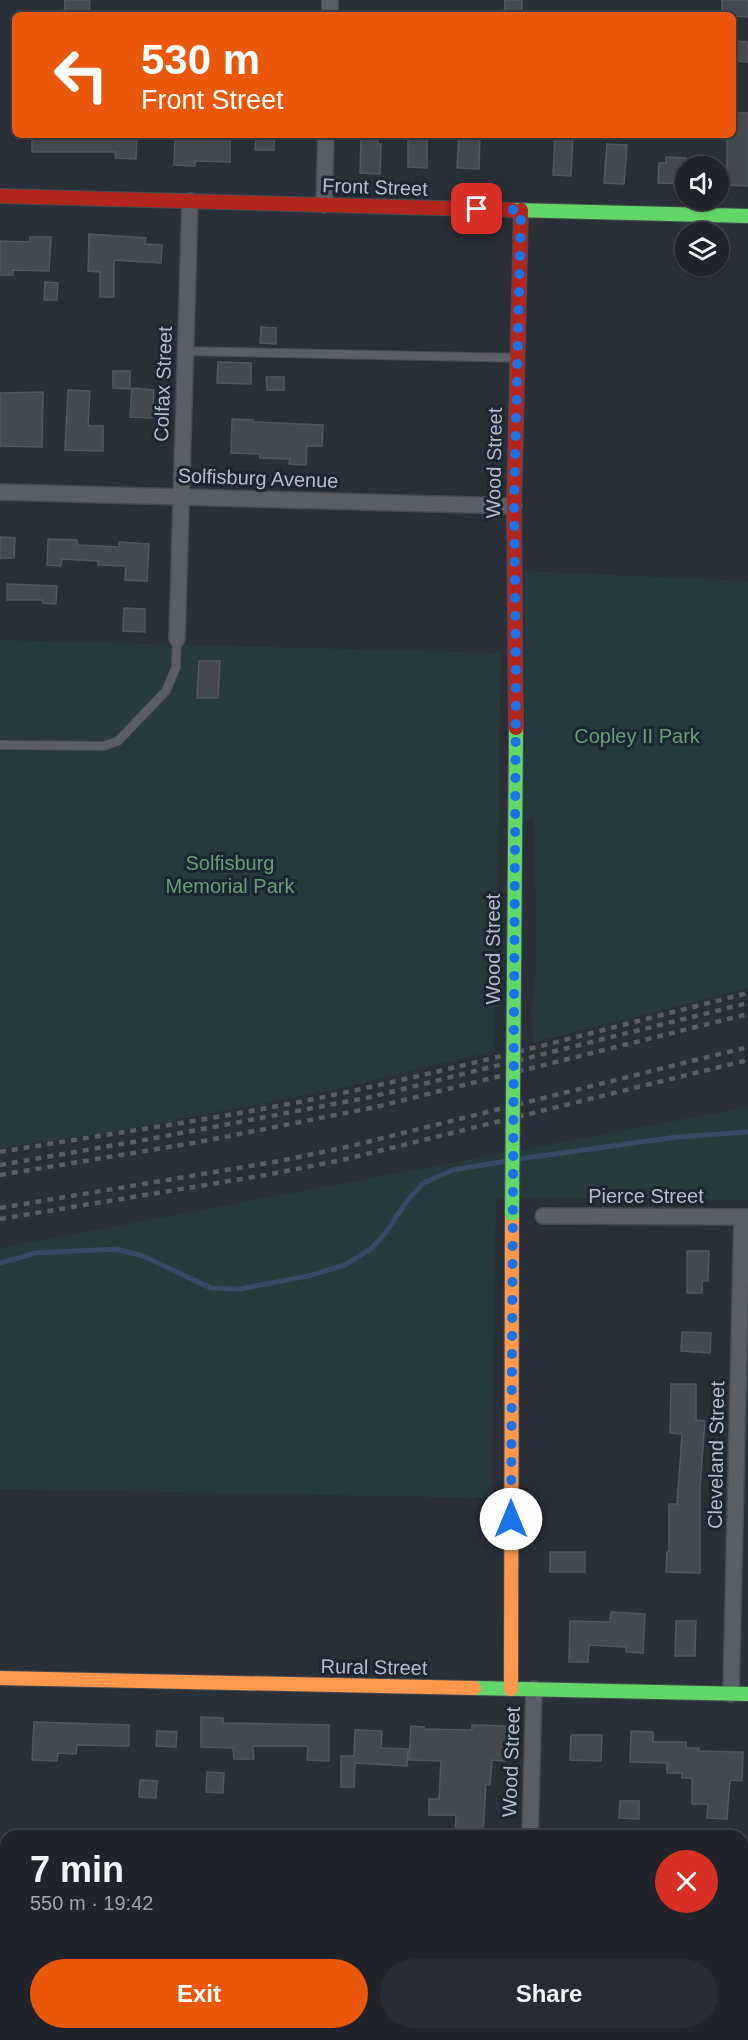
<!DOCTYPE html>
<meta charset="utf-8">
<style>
:root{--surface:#20242a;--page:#282c32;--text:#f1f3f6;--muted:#a2a4a8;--line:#3d4147;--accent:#ea580c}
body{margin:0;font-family:Helvetica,sans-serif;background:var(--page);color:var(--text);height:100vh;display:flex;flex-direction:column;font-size:22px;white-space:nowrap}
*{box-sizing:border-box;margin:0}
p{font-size:20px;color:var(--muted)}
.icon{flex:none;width:33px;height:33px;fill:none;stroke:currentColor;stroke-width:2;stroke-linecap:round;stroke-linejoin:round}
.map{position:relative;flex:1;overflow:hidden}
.side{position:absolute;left:0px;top:1830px;width:748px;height:210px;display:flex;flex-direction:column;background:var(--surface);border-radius:18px 18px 0 0;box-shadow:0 2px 4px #0004,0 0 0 2px var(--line)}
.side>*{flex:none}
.guide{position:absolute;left:12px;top:12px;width:724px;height:126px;border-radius:9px;box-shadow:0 2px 4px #0004,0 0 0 2px var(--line);background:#ea580c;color:#fff;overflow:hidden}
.buttons{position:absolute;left:675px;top:156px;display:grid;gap:12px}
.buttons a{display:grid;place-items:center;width:54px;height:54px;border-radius:50%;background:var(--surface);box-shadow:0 2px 4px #0004,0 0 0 2px var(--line);font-size:30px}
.pin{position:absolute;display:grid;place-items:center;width:51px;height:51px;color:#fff;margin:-26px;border-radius:12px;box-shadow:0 3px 9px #0006}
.me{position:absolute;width:66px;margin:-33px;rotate:0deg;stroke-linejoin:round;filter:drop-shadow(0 0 4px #0008)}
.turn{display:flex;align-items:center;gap:21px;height:126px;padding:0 30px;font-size:27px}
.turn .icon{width:78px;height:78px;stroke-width:2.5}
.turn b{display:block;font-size:42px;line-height:51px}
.round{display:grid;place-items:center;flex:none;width:63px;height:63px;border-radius:32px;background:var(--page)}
.overview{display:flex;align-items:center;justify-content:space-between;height:102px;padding:0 30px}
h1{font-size:36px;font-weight:600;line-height:45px}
.button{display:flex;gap:12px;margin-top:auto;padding:12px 30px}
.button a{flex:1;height:69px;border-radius:36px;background:var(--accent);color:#fff;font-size:24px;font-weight:600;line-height:69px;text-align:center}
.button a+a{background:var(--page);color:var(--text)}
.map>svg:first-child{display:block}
.green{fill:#273a3e}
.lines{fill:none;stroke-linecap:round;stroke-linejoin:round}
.stream{stroke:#384963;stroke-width:5}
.building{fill:#444950;stroke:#52575f;stroke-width:1.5}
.lane-casing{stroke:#484c53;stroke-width:10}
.street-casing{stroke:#484c53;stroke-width:18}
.fast-casing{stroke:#484c53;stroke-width:16}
.slow-casing{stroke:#484c53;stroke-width:16}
.jam-casing{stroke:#484c53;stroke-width:16}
.lane{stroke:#5a5e66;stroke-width:8}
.street{stroke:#5a5e66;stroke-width:15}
.fast{stroke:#63d668;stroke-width:14}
.slow{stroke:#ff974d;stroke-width:14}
.jam{stroke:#b3261e;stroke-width:14}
.rail{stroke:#595d64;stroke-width:4.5;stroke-dasharray:6 6;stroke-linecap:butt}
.fast-bridge-casing{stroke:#484c53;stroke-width:16;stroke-linecap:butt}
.fast-bridge{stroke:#63d668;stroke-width:14}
.route{stroke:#1a73e8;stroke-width:10;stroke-dasharray:0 18}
.labels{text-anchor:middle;stroke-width:6;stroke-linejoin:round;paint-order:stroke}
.street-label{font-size:20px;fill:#b4bcc9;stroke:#1d2633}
.park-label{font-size:20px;fill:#6b9a76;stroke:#1d2633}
</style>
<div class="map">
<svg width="748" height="2040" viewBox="0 0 748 2040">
<rect width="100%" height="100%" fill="#2a3038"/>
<path class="green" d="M525,571L748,581V988L533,1043L531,1010L535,991L536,923L534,820L525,819Z
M0,640L501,653L494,1051L337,1089L124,1130L0,1148Z
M748,1107V1200L496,1198L492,1498L0,1489V1248Z"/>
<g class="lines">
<path class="stream" d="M519,1159L677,1137L748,1132
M0,1263L36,1253L116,1249L143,1256L211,1288L240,1289L308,1276L345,1265L371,1249L386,1232L407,1201L423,1183L453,1170L507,1161"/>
</g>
<path class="building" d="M65,0H90L89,15H64Z
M505,0H522V15H504Z
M722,0H748V17L722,15Z
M736,41L748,42V62L735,61Z
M734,113H748V186L727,185V135H734Z
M32,135H137L136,159L115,158L116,152H32Z
M175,135H230V162L195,161V166L174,165Z
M256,135H274V150H255Z
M361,135H378V144H381L380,174L360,173Z
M408,135H427V168L408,167Z
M459,135H480L479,169L457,168Z
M555,135H573L571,176L553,175Z
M607,144L627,145L624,184L604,183Z
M666,157L686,158V184L658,183L659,163H666Z
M89,234L146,238L145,244L162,245L161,263L114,260V297H100V272L88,271Z
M30,237H51L49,271L13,270V275H0V241L30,242Z
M45,282L58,283L57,300H44Z
M261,327L276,328V344L260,343Z
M218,362L251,363V384L217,383Z
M113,371H130V389L113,388Z
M266,377H284V390H267Z
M132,388L154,390L152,418L130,417Z
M68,390L90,391L88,426H103V451L65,450Z
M43,392L42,447L0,446V393Z
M232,419L253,420V422L323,425L322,446H307L306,465L289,464L290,459L260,458V454L231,453Z
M0,537L15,538L14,558H0Z
M48,539L77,540V545L119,547V542L149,544L147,581L125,580L126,566L98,565V561L62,559L61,566L47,565Z
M7,584L57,586L56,604L43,603V600H7Z
M124,608L145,609V632L123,631Z
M199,661H220L218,698H197Z
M687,1251H709L708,1281H702V1293H687Z
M682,1332L711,1333L710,1353L681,1351Z
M671,1384H696V1420L705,1421L700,1487V1573L666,1572L667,1552H669V1504H677L682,1434L670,1433Z
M550,1552H585V1572H550Z
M611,1612L645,1614L643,1653L626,1652V1647L589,1645L588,1662H569L570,1621L610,1622Z
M676,1621H696L695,1656H675Z
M201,1717L223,1718V1723L329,1725V1761L307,1760L308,1746H253L254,1759H234L233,1748L201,1747Z
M34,1722L129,1725V1746L77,1745L76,1754L58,1753L57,1761L32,1760Z
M472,1725L507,1726L505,1761L492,1760L490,1785L486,1784L483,1834L455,1833L456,1815H429V1799H439L441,1761L409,1760L411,1726L424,1727V1729L472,1730Z
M355,1730L382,1731L381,1748L408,1749L407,1766L355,1763L354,1787H341V1756H354Z
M157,1731L177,1732L176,1747L156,1746Z
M631,1731L653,1732V1742H686V1748H699V1751L743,1752L742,1781L730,1780L727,1819L707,1818L708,1804H692V1778H682V1773H667V1763L630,1762Z
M571,1735H602L601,1761L570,1760Z
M207,1772L224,1773L223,1793L206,1792Z
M140,1780L157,1781L156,1798L139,1797Z
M620,1801H639V1819L619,1818Z"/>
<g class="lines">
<g class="lane-casing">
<path id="lane" d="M185,351L516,358
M0,745L104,746L118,741L166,691L176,667L177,639"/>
</g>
<g class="street-casing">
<path id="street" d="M330,15V0
M324,205L326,135
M0,492L514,506
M177,639L190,201
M543,1216L748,1217
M731,1694L742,1217
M530,1836L534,1689
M0,1957H6
M524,2040V2034"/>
</g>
<g class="fast-casing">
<path id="fast" d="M513,210L748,216
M514,974L516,728
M474,1688L748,1694"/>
</g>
<g class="slow-casing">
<path id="slow" d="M0,1678L474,1688
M511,1689L512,1214"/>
</g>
<g class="jam-casing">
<path id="jam" d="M0,196L513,210
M516,728L514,506L521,210"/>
</g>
<use href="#lane" class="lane"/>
<use href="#street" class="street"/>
<use href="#fast" class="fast"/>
<use href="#slow" class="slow"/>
<use href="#jam" class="jam"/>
<path class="rail" d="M0,1152C101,1135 203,1121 304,1101C453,1071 600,1030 748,993
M0,1165L150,1139L371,1097L748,1003
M0,1175L199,1142L376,1107L748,1014
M0,1208L280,1161L351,1146L748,1047
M0,1219L266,1175L342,1160L748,1060"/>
<g class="fast-bridge-casing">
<path id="fast-bridge" d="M512,1214L514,974"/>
</g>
<use href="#fast-bridge" class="fast-bridge"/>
</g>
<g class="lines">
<path class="route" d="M477,209L521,210L514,506L516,676L511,1519"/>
</g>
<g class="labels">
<g class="street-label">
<text transform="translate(375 187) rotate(2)" y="7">Front Street</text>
<text transform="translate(163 384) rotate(-88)" y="7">Colfax Street</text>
<text transform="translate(494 463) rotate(-89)" y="7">Wood Street</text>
<text transform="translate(258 478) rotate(2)" y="7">Solfisburg Avenue</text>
<text transform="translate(493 949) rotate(-90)" y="7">Wood Street</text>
<text x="646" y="1203">Pierce Street</text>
<text transform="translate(716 1455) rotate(-89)" y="7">Cleveland Street</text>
<text transform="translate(374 1667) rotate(1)" y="7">Rural Street</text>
<text transform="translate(511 1762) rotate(-88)" y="7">Wood Street</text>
</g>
<g class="park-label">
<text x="637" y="743">Copley II Park</text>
<text x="230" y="870">Solfisburg<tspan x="230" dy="23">Memorial Park</tspan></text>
</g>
</g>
</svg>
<div class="buttons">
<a><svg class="icon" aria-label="sound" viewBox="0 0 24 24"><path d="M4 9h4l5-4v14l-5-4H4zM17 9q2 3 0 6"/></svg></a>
<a><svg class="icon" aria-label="layers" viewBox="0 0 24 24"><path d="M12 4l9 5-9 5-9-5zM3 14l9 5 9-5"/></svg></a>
</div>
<div class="pin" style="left:477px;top:209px;background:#d93025"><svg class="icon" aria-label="arrive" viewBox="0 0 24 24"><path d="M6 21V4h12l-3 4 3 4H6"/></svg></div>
<svg class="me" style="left:511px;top:1519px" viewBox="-20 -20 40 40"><circle r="19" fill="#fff"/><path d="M0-13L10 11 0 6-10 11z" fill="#1a73e8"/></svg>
<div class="guide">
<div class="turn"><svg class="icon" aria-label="left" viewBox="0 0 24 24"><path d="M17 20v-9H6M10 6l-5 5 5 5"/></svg><div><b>530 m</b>Front Street</div></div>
</div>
<section class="side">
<div class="overview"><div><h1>7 min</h1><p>550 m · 19:42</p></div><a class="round" style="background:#d93025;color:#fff"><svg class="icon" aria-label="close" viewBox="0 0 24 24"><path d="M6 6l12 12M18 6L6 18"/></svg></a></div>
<div class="button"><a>Exit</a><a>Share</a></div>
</section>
</div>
